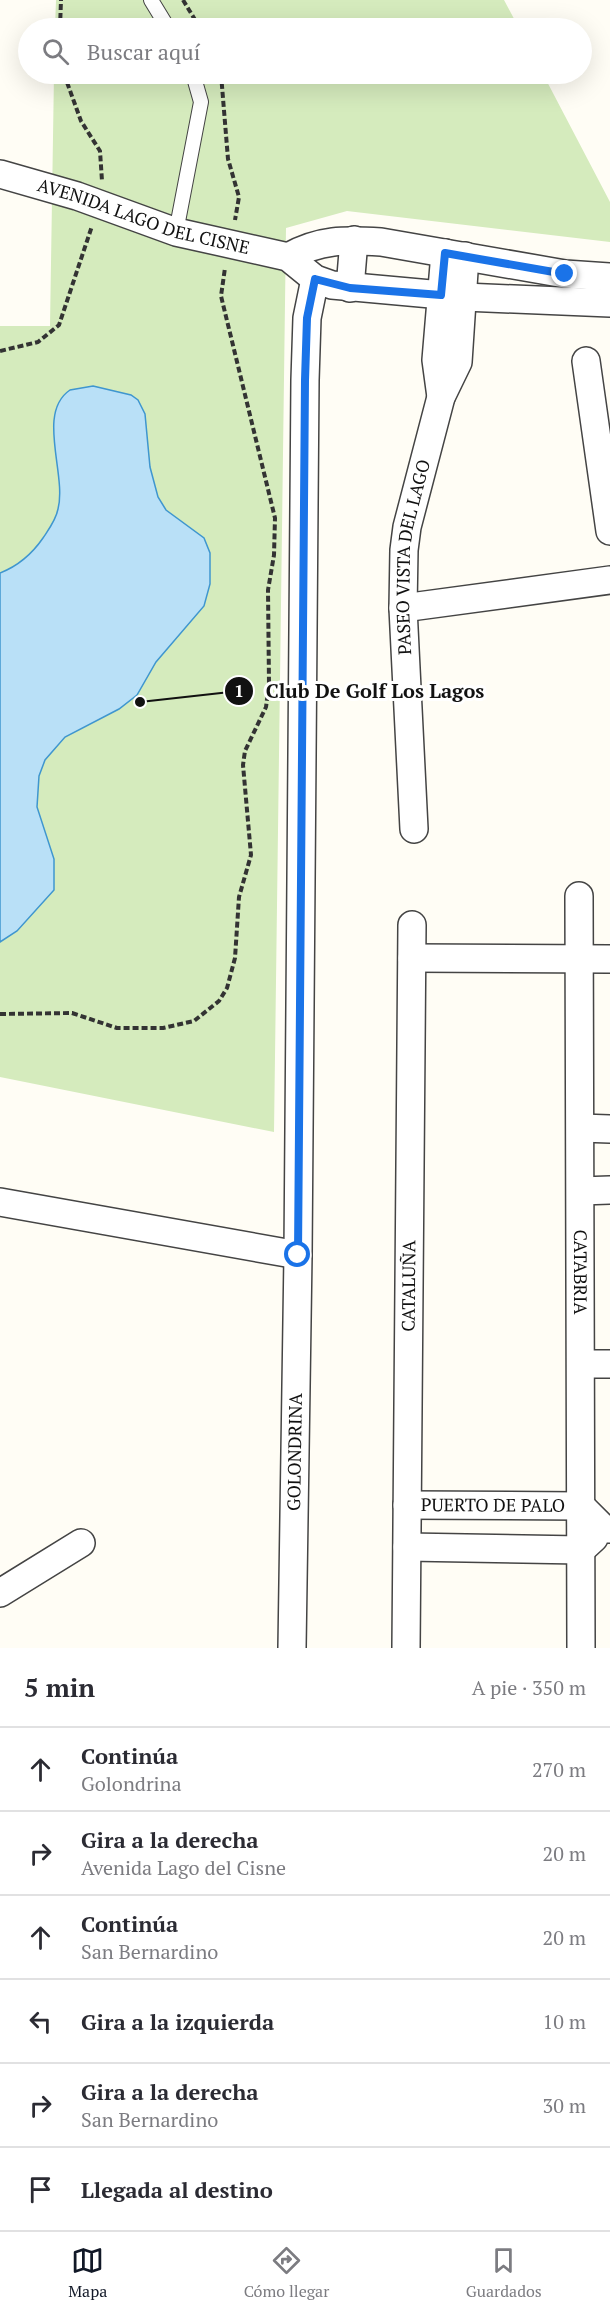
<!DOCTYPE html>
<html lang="es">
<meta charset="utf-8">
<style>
:root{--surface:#fff;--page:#f2f2f3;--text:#2b2b33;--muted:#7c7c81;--line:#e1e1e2;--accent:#111827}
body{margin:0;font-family:"PT Serif",serif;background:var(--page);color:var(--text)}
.stop{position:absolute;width:18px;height:18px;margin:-14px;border:4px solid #1a73e8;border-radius:50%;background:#fff}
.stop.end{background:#1a73e8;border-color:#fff;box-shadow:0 2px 6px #0008}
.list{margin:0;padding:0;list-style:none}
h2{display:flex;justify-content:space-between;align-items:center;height:78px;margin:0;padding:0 24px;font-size:26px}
h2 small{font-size:20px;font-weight:400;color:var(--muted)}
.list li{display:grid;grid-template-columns:39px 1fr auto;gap:18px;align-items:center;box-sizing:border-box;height:84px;padding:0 24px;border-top:2px solid var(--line)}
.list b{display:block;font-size:22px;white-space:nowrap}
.list p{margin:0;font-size:20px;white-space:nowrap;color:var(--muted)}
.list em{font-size:20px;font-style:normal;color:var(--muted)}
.icon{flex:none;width:33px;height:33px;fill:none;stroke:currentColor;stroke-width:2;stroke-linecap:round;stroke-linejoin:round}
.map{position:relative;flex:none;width:610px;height:1648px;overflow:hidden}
.search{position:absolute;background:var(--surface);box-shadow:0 6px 24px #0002;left:18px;right:18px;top:18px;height:66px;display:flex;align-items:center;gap:15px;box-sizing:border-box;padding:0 21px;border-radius:33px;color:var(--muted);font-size:22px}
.sheet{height:582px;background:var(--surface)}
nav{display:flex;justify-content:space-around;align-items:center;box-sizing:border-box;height:84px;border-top:2px solid var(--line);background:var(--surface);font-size:16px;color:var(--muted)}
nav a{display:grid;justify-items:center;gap:3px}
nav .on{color:var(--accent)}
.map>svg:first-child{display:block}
</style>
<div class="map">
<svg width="610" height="1648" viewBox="0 0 610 1648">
<rect width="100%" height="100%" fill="#fffdf5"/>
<path fill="#d5ebbd" d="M 56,0 L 504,0 L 519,28 L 55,28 Z
M 54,74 L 543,74 L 610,202 L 610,242 L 347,211 L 286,228 L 274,1132 L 0,1077 L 0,326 L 50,326 Z"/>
<path fill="#b9e0f7" stroke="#3f96cf" stroke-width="1.5" d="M 93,386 L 131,395 L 138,400 L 145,414 L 150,467 L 158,497 L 166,510 L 204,538 L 210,553 L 210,584 L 204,606 L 156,662 L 137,695 L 119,709 L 65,737 L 45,760 L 39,776 L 37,807 L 54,859 L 54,890 L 17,931 L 0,942 L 0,573 C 18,566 32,554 43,538 C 49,529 56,520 58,509 C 67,474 36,413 70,390 Z"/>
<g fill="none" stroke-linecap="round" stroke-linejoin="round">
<g stroke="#444" stroke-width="16">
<path id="service" d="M 151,0 L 168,28
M 176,232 L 201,102 L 193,74"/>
</g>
<g stroke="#444" stroke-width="30">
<g id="minor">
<path id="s1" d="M 0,174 L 77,196 L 176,232 L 288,257 L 315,279 L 332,285 L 464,297 L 610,303"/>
<path d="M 288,257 C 321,239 344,240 381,242 L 565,274 L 610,277"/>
<path d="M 350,288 L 354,240"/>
<path d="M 586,361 L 610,531"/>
<path d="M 441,397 L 436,360 L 445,253"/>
<path d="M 403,608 L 610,580"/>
<path id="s2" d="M 414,829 L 403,608 L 404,550 L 407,527 L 441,397 L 458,362 L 465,256"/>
<path id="s3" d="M 579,896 L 581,1648"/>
<path d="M 412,958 L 610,959"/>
<path d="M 581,1128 L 610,1129"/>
<path d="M 581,1191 L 610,1190"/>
<path d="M 0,1202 L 298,1255"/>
<path d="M 581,1364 L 610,1364"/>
<path id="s4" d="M 407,1505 L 581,1506 L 604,1529 L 610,1529"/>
<path d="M 407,1547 L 581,1550 L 594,1538"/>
<path d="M 0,1593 L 81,1543"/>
<path id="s5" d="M 292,1648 L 298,1255 L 305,380 L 307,318 L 315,279"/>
<path id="s6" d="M 406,1648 L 412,925"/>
</g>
</g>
<path stroke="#333" stroke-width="4" stroke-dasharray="6 3" stroke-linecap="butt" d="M 183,0 L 200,28
M 60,28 L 61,0
M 64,74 L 81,121 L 100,151 L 102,181
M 221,74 L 228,159 L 239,197 L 235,220
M 0,351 L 38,342 L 59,325 L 92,226
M 0,1014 L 72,1013 L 117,1028 L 163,1028 L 194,1021 L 219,1001 L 227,988 L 235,958 L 239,897 L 251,855 L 243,765 L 245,751 L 266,707 L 269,684 L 268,590 L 274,555 L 275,518 L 221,296 L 225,268"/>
<use href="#service" stroke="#fff" stroke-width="14"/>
<use href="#minor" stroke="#fff" stroke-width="27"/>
</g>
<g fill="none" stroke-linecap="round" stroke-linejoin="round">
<path stroke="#1a73e8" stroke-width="8" d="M 298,1255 L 305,380 L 307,318 L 315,279 L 350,288 L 441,295 L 445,253 L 565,274"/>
</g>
<g text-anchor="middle" stroke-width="6" stroke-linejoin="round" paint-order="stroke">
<g font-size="18" fill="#111" stroke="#fff">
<text dy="6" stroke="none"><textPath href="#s1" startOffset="150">AVENIDA LAGO DEL CISNE</textPath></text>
<text dy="6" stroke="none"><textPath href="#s2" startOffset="273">PASEO VISTA DEL LAGO</textPath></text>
<text dy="6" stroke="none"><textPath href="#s3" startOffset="376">CATABRIA</textPath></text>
<text dy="6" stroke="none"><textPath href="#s6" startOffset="362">CATALUÑA</textPath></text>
<text dy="6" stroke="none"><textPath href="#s5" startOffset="196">GOLONDRINA</textPath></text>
<text dy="6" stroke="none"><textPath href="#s4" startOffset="86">PUERTO DE PALO</textPath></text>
</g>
</g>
<path fill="none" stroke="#111" stroke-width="2" d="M140 702L239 691"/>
<g fill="#111" stroke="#fff" stroke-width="2">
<circle cx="140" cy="702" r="6"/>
<circle cx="239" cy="691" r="15"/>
</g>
<g font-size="18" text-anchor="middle" font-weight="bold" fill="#fff">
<text x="239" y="697">1</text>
</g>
<g font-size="20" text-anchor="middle" font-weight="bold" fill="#111" stroke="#fff" stroke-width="6" stroke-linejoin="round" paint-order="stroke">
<text x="375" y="698">Club De Golf Los Lagos</text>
</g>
</svg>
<div class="stop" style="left:298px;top:1255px"></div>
<div class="stop end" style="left:565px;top:274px"></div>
<div class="search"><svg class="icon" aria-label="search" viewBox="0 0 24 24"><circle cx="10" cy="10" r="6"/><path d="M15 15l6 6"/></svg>Buscar aquí</div>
</div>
<section class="sheet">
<h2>5 min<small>A pie · 350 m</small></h2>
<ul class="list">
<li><svg class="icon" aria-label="ahead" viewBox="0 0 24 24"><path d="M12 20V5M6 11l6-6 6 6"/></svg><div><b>Continúa</b><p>Golondrina</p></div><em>270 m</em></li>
<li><svg class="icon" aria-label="right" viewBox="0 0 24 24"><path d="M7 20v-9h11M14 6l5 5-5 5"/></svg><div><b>Gira a la derecha</b><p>Avenida Lago del Cisne</p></div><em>20 m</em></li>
<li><svg class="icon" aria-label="ahead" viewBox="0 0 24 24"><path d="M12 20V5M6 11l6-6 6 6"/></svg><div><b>Continúa</b><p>San Bernardino</p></div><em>20 m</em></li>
<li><svg class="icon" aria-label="left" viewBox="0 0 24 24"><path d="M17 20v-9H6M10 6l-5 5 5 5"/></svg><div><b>Gira a la izquierda</b></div><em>10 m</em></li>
<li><svg class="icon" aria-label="right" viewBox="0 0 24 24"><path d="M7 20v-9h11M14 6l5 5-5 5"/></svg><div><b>Gira a la derecha</b><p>San Bernardino</p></div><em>30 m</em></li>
<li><svg class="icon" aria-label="arrive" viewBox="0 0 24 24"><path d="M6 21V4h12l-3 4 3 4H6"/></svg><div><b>Llegada al destino</b></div></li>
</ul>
</section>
<nav>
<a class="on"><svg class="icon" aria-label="map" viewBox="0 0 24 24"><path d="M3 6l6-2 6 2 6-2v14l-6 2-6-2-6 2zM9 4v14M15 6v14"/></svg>Mapa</a>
<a><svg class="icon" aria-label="directions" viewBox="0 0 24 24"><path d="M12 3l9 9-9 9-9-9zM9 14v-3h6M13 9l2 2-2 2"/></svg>Cómo llegar</a>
<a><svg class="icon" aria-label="saved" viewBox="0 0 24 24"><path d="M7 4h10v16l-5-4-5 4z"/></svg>Guardados</a>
</nav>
